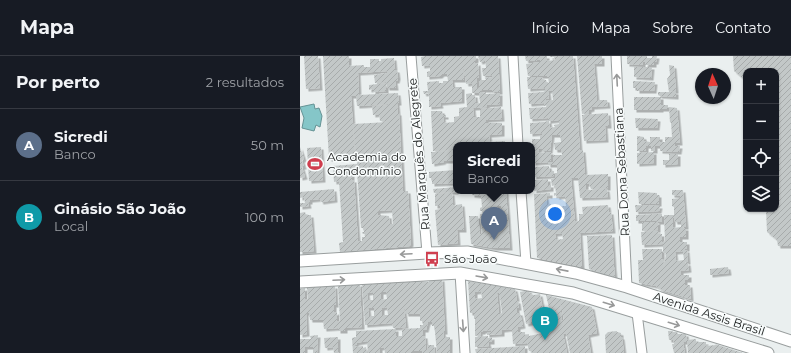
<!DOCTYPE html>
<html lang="pt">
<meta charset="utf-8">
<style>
:root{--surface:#171b24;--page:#242831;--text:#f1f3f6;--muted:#9ea1a6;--line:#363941;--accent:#cf3e4e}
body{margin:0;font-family:Montserrat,sans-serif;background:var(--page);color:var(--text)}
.controls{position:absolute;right:12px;top:12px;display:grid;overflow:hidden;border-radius:8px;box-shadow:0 1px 3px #0004}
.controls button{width:36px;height:36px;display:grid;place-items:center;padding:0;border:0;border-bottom:1px solid var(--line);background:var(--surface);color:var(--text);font:20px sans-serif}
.compass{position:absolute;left:395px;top:12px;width:36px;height:36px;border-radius:50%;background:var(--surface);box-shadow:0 1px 3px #0004;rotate:357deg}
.you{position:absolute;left:255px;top:158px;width:14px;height:14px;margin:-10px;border:3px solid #fff;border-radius:50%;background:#1a73e8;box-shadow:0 0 0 6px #1a73e833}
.badge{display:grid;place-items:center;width:26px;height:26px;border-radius:50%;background:var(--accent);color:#fff;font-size:13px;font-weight:700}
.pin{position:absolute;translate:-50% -33px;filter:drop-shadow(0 1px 2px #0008)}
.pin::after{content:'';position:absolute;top:21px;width:14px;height:12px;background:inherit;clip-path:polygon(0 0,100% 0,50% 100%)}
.popup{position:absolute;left:153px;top:86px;width:82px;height:52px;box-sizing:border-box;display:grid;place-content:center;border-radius:8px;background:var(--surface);filter:drop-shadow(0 1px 3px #0005);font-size:13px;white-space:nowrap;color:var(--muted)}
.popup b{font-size:15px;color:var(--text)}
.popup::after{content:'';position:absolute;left:50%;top:100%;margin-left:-8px;border:8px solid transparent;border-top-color:var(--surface)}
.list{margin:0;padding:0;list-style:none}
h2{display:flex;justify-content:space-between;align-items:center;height:52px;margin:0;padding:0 16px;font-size:17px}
h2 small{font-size:13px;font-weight:400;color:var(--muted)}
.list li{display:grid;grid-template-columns:26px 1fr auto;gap:12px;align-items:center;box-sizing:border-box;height:72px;padding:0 16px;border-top:1px solid var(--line)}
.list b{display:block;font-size:15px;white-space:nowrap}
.list p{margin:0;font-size:13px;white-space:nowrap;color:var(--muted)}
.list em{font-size:13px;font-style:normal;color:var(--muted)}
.icon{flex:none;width:22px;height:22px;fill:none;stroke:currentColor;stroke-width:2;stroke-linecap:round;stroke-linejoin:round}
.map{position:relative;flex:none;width:491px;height:297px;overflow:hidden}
header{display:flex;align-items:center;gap:24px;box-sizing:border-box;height:56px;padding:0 20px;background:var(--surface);border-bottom:1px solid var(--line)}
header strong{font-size:19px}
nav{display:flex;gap:22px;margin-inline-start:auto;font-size:14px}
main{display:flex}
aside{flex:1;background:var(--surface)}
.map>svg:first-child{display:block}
</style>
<header>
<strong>Mapa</strong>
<nav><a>Início</a><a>Mapa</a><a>Sobre</a><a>Contato</a></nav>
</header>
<main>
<aside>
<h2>Por perto<small>2 resultados</small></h2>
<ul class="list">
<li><span class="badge" style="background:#5c6f8a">A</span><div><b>Sicredi</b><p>Banco</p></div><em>50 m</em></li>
<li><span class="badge" style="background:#0f9aa8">B</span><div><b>Ginásio São João</b><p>Local</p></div><em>100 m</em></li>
</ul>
</aside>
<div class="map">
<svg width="491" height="297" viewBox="0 0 491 297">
<defs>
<pattern id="building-hatch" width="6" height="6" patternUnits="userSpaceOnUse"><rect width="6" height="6" fill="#c3c8c8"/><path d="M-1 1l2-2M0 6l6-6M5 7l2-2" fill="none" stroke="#a7abab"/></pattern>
<filter id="shadow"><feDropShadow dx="2.5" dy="2.5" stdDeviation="0" flood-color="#0004"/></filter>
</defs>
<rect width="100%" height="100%" fill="#eaefef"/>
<path fill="#85c6c8" stroke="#659395" d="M 14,48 L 15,53 L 19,52 L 22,60 L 20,71 L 16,69 L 14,75 L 2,72 L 4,62 L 0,51 Z"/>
<path fill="url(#building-hatch)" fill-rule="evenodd" filter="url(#shadow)" d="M 4,0 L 18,0 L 20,32 L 6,33 Z
M 23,0 L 49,0 L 49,10 L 64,9 L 64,11 L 70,11 L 70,3 L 79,3 L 79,5 L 81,5 L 81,3 L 94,2 L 95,14 L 97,14 L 98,21 L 97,25 L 95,25 L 96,32 L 87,32 L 86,26 L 75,27 L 74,19 L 87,17 L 87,15 L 58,17 L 59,39 L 98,37 L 99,47 L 97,47 L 98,57 L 99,57 L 103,135 L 108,135 L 111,187 L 110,190 L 40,196 L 39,187 L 43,186 L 39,125 L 34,126 L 33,110 L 57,108 L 53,68 L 88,66 L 80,65 L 79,58 L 73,59 L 72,50 L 88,49 L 88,48 L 57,50 L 56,40 L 51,40 L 55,101 L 29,103 ZM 57,115 L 61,172 L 64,172 L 64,176 L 62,176 L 63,178 L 65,178 L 65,181 L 62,181 L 62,185 L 58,185 L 54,124 L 52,124 L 52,118 L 39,119 L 39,116 ZM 92,154 L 93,168 L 90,168 L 89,160 L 78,159 L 78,155 Z
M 125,0 L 176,0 L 176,4 L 175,5 L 175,8 L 178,7 L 179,22 L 177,22 L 177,32 L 179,32 L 179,24 L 186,24 L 185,22 L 193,21 L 192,19 L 183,20 L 182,12 L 186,12 L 185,2 L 184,5 L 180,6 L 178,0 L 198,0 L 200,36 L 192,36 L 192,34 L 181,34 L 181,37 L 186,36 L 186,38 L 200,37 L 200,48 L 187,49 L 187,51 L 173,52 L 174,61 L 180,61 L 180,53 L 201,51 L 202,63 L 186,64 L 186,67 L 202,67 L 202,78 L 189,79 L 190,86 L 205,85 L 205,89 L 156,89 L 156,94 L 133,95 L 131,55 L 142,55 L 143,59 L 146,59 L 146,61 L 143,61 L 144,67 L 154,66 L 154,61 L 159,60 L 159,52 L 167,51 L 166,38 L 172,37 L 172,39 L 175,39 L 176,48 L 180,47 L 179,37 L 172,37 L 172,27 L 166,28 L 164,13 L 163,13 L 164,24 L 152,24 L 153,31 L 162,31 L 162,45 L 140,47 L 141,50 L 129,51 L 129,39 L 128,37 L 124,38 L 123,35 L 128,35 L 127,26 L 139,25 L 139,27 L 143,27 L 143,25 L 148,25 L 147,18 L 142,18 L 140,20 L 127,21 L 127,16 L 130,15 L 130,9 L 122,10 L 121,1 Z
M 225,0 L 247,0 L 247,5 L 255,4 L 254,1 L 250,1 L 250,0 L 273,0 L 280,94 L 283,94 L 285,119 L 308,118 L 308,132 L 291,133 L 289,128 L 286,128 L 286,134 L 307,133 L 308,141 L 280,142 L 278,122 L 271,122 L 275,166 L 279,165 L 279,158 L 283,158 L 282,151 L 308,149 L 309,156 L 311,156 L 313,175 L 280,177 L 282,211 L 237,202 L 234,138 L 250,137 L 250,140 L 246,140 L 247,148 L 251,148 L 251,151 L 250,155 L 247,155 L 247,158 L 259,156 L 259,154 L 254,154 L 253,151 L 266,150 L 265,140 L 257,141 L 256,139 L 254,140 L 254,137 L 256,137 L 255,129 L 252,130 L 251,123 L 255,122 L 255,117 L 257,117 L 257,109 L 248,109 L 248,106 L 253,106 L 253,99 L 262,99 L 261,94 L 255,94 L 254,87 L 261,86 L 260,79 L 252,79 L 250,95 L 242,95 L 242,93 L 239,93 L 239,95 L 232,96 L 232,83 L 240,83 L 240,80 L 242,80 L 242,77 L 230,78 L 230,67 L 244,66 L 248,65 L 248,62 L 230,63 L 229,52 L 247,51 L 247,49 L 244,50 L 244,47 L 229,48 L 228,37 L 243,36 L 245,35 L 245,32 L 228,33 L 227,21 L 242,21 L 243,24 L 246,24 L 247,27 L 249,27 L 248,21 L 247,21 L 247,20 L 228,20 L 226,8 L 240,6 L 240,4 L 237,4 L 237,5 L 226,5 ZM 252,34 L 253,44 L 246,45 L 246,43 L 249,43 L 248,35 ZM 259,64 L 259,68 L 254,69 L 255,71 L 250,72 L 249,65 ZM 262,177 L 263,183 L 256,184 L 255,178 Z
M 277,0 L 302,0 L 302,8 L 294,8 L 297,44 L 307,44 L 308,50 L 292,51 L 292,53 L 289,54 L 289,57 L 282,58 Z
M 327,0 L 347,0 L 347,2 L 352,2 L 352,0 L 357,0 L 356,6 L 354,6 L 354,9 L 345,9 L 346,6 L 343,6 L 343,9 L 327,8 Z
M 433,0 L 491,0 L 491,190 L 478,190 L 477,184 L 467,176 L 466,154 L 467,153 L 476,153 L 476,15 L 446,15 L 446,25 L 434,15 Z
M 369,9 L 374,10 L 376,35 L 369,36 L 367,23 L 370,19 Z
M 334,11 L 352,11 L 351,22 L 334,21 Z
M 333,25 L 355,26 L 354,35 L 337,35 L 337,32 L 333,32 Z
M 86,27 L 86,35 L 73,36 L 73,33 L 69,34 L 69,29 Z
M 358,36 L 376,36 L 376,41 L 360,40 L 358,39 Z
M 334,41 L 361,41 L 361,49 L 368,49 L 368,53 L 361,53 L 361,54 L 334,54 Z
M 369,51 L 377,52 L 380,87 L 375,87 L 375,90 L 380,90 L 379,96 L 360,95 L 360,90 L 355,90 L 355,95 L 351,95 L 351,90 L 346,90 L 346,95 L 337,95 L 337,80 L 344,81 L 344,85 L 350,86 L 350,81 L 360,81 L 360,86 L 365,86 L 365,81 L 372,81 L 371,66 L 370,67 Z
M 308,57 L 309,70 L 305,70 L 306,84 L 284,85 L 282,59 Z
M 335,62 L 358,63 L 357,72 L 336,72 Z
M 0,91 L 4,103 L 2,104 L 4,111 L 2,111 L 5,121 L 0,122 Z
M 21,91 L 23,124 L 9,125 L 7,92 Z
M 156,95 L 156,105 L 143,105 L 144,106 L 132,108 L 131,96 Z
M 248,96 L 251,96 L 251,105 L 249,105 L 249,106 L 233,107 L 232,97 Z
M 354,96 L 354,107 L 337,108 L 337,97 Z
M 369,98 L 378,98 L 378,108 L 363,109 L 363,104 L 369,104 Z
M 249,110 L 250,115 L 254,115 L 254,120 L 234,121 L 233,111 Z
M 156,114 L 156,127 L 132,128 L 132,122 L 129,122 L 129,116 Z
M 248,123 L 248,129 L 251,129 L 251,133 L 234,135 L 235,124 Z
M 156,131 L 156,136 L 134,137 L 133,133 Z
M 34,133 L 35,144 L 21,146 L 20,143 L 10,144 L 10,146 L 8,146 L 9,150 L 0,151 L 0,147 L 5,147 L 4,141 L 0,142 L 0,136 Z
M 372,134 L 383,134 L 386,171 L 383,171 L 383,172 L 386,172 L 386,181 L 380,181 L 380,186 L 387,186 L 387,193 L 385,193 L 385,194 L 387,194 L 388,206 L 385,206 L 385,207 L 388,207 L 389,214 L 381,215 L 381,219 L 389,219 L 389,224 L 385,224 L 385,229 L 390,229 L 391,243 L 362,234 L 356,230 L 339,227 L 338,204 L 343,204 L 342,193 L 362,193 L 362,203 L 357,204 L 363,203 L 364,212 L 366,197 L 363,197 L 363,188 L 342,189 L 341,176 L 358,175 L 358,178 L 362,178 L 362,187 L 365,185 L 364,159 L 374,159 L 374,151 L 372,150 L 372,143 L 380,142 L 380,140 L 372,139 ZM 373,162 L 374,162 L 375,166 L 381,166 L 381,171 L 373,172 ZM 383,195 L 384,204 L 376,205 L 375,196 Z
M 172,135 L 192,135 L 192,138 L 200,137 L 200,135 L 206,135 L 210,192 L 194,192 L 171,188 L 169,160 L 178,160 L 180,178 L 182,178 L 180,158 L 183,158 L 182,155 L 180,155 L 180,152 L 182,151 L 181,140 L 172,139 ZM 198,150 L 201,150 L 201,153 L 198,154 L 199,158 L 186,160 L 186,154 L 198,152 Z
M 338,136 L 357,137 L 357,139 L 359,139 L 359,148 L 339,148 Z
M 152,137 L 153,149 L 156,150 L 156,149 L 162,148 L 164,174 L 157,174 L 158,187 L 138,189 L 135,154 L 140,153 L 140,150 L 135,150 L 135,138 Z
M 335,149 L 360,150 L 359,155 L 336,156 Z
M 5,156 L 6,159 L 11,159 L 14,195 L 0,196 L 0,157 Z
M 355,158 L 362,158 L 362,166 L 357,166 L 357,165 L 336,165 L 336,159 Z
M 342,166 L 351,166 L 351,168 L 352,166 L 358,166 L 358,174 L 342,175 Z
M 312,179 L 314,211 L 315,221 L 289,213 L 287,180 Z
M 428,211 L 429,217 L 410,219 L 410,213 Z
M 142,223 L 145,276 L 143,276 L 144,281 L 150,281 L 150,297 L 137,297 L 135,276 L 134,270 L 132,270 L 132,266 L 128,266 L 126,274 L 123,274 L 123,280 L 125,280 L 126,293 L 128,293 L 127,289 L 134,289 L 135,297 L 122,297 L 122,295 L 112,295 L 112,297 L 85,297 L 84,291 L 80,292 L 80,284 L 80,297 L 68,297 L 67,285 L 56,287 L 57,289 L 55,289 L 55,291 L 63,290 L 63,292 L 66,291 L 67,297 L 53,297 L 52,282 L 56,281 L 56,275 L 96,273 L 96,280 L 102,280 L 102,273 L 120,272 L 120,269 L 123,269 L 123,265 L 120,265 L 120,258 L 106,258 L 105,253 L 104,253 L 106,271 L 93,272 L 92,267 L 65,269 L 62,228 L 117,225 L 129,226 L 129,224 ZM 73,236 L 73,244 L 68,244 L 67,237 ZM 81,236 L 86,236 L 87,243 L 81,244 ZM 87,251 L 88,259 L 82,259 L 82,252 ZM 68,252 L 74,252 L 74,260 L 69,260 Z
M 168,225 L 215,233 L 217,242 L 216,245 L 218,245 L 219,252 L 217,252 L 217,257 L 220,257 L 223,270 L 218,271 L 218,276 L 225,276 L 225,279 L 229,278 L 229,280 L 252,275 L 251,266 L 264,264 L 261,249 L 260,249 L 262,263 L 252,265 L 246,239 L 292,251 L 297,277 L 288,279 L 291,297 L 270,297 L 266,277 L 263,278 L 267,297 L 232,297 L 231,295 L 229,295 L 227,287 L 213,288 L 212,274 L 209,273 L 202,274 L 202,278 L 187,279 L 187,276 L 191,276 L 191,274 L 183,275 L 183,276 L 180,276 L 181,279 L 175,280 L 175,263 L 174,263 L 174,257 L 170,257 ZM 181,235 L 182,242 L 175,243 L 175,236 ZM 197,237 L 199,237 L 199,241 L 200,241 L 202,257 L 200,258 L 199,258 Z
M 60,228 L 62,271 L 45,272 L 45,275 L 38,275 L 38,272 L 24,273 L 23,264 L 10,264 L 9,257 L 6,257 L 7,278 L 0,279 L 0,233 L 5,232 L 5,244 L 8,243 L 7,231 L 35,230 L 36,249 L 34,249 L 34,257 L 37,256 L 37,266 L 40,265 L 38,230 Z
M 229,234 L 230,238 L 234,239 L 240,238 L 245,264 L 226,268 L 220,236 Z
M 317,275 L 317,276 L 321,277 L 321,281 L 322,281 L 324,297 L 306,297 L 305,279 L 308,276 Z
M 368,275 L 372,275 L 373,276 L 377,276 L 378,278 L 386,278 L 387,284 L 396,283 L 396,286 L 406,286 L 406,290 L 416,289 L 415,288 L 443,297 L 388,297 L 387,286 L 383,286 L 385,297 L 374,297 L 372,288 L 374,288 L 373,284 L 369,284 Z
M 18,279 L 17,297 L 13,297 L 13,291 L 5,291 L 5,297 L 0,297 L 0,283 L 11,283 L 10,280 Z
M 188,280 L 188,282 L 192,281 L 192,286 L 188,286 L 189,290 L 175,291 L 175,281 Z
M 38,281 L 38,296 L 39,297 L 34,297 L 33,291 L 25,292 L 24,282 Z
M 225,290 L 225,297 L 176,297 L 175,293 Z"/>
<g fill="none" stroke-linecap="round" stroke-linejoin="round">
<g stroke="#999e9e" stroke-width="11">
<path id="minor" d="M 111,0 L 127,197
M 213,0 L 218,89
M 316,0 L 327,231
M 221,135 L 226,207
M 160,217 L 165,297
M 337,257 L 342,297"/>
</g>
<g stroke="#999e9e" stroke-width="13">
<path id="major" d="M 0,205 L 127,197 L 167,196 L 276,217 L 327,231 L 491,285
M 0,226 L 160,217 L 273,237 L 468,297"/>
</g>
<use href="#minor" stroke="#fff" stroke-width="9"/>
<use href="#major" stroke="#fff" stroke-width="11"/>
</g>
<defs><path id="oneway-shaft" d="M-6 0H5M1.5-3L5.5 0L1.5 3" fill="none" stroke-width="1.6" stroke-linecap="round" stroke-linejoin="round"/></defs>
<g stroke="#989999">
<use href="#oneway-shaft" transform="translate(317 24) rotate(-93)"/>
<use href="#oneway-shaft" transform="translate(106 198) rotate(177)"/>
<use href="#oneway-shaft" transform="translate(262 214) rotate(-169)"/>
<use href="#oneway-shaft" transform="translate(182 221) rotate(10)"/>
<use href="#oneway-shaft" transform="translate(39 224) rotate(-3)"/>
<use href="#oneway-shaft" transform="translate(309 248) rotate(17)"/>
<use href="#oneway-shaft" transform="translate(374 268) rotate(17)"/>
<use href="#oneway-shaft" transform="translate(163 270) rotate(86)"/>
</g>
<defs>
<g id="stadium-bare" transform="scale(1.2)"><path d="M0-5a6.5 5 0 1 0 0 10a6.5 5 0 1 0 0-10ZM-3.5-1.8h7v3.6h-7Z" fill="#cf3e4e" stroke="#f8fcfc" stroke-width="2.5" paint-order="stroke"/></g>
<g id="bus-bare" transform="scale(1.2)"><path d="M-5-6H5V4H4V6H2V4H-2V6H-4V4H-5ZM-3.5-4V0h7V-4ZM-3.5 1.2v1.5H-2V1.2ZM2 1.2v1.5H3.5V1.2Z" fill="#cf3e4e" stroke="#f8fcfc" stroke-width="2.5" paint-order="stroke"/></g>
</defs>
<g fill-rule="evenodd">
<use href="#stadium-bare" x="15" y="108"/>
<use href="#bus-bare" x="132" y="203"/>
</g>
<g text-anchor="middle" stroke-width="3" stroke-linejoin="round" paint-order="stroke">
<g font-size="12" fill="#1b1d1d" stroke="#f8fcfc">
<text transform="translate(119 98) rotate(-95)" y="4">Rua Marquês do Alegrete</text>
<text transform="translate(322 116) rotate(-93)" y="4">Rua Dona Sebastiana</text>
<text transform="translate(409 258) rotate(18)" y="4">Avenida Assis Brasil</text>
</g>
<g font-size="12" fill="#1b1d1d" stroke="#f8fcfc" text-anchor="start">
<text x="27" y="105">Academia do<tspan x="27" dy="14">Condomínio</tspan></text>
<text x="144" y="207">São João</text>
</g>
</g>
</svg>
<div class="controls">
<button>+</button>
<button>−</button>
<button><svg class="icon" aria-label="locate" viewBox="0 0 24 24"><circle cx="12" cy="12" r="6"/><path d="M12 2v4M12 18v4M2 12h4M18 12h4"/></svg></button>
<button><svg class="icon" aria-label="layers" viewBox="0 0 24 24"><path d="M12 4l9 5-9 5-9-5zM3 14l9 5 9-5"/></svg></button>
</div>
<svg class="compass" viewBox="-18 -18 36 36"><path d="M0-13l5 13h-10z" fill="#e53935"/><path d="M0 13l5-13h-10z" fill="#9ea1a6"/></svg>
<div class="you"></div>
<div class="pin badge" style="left:194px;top:184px;background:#5c6f8a">A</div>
<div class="popup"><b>Sicredi</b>Banco</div>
<div class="pin badge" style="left:245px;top:284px;background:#0f9aa8">B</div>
</div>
</main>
